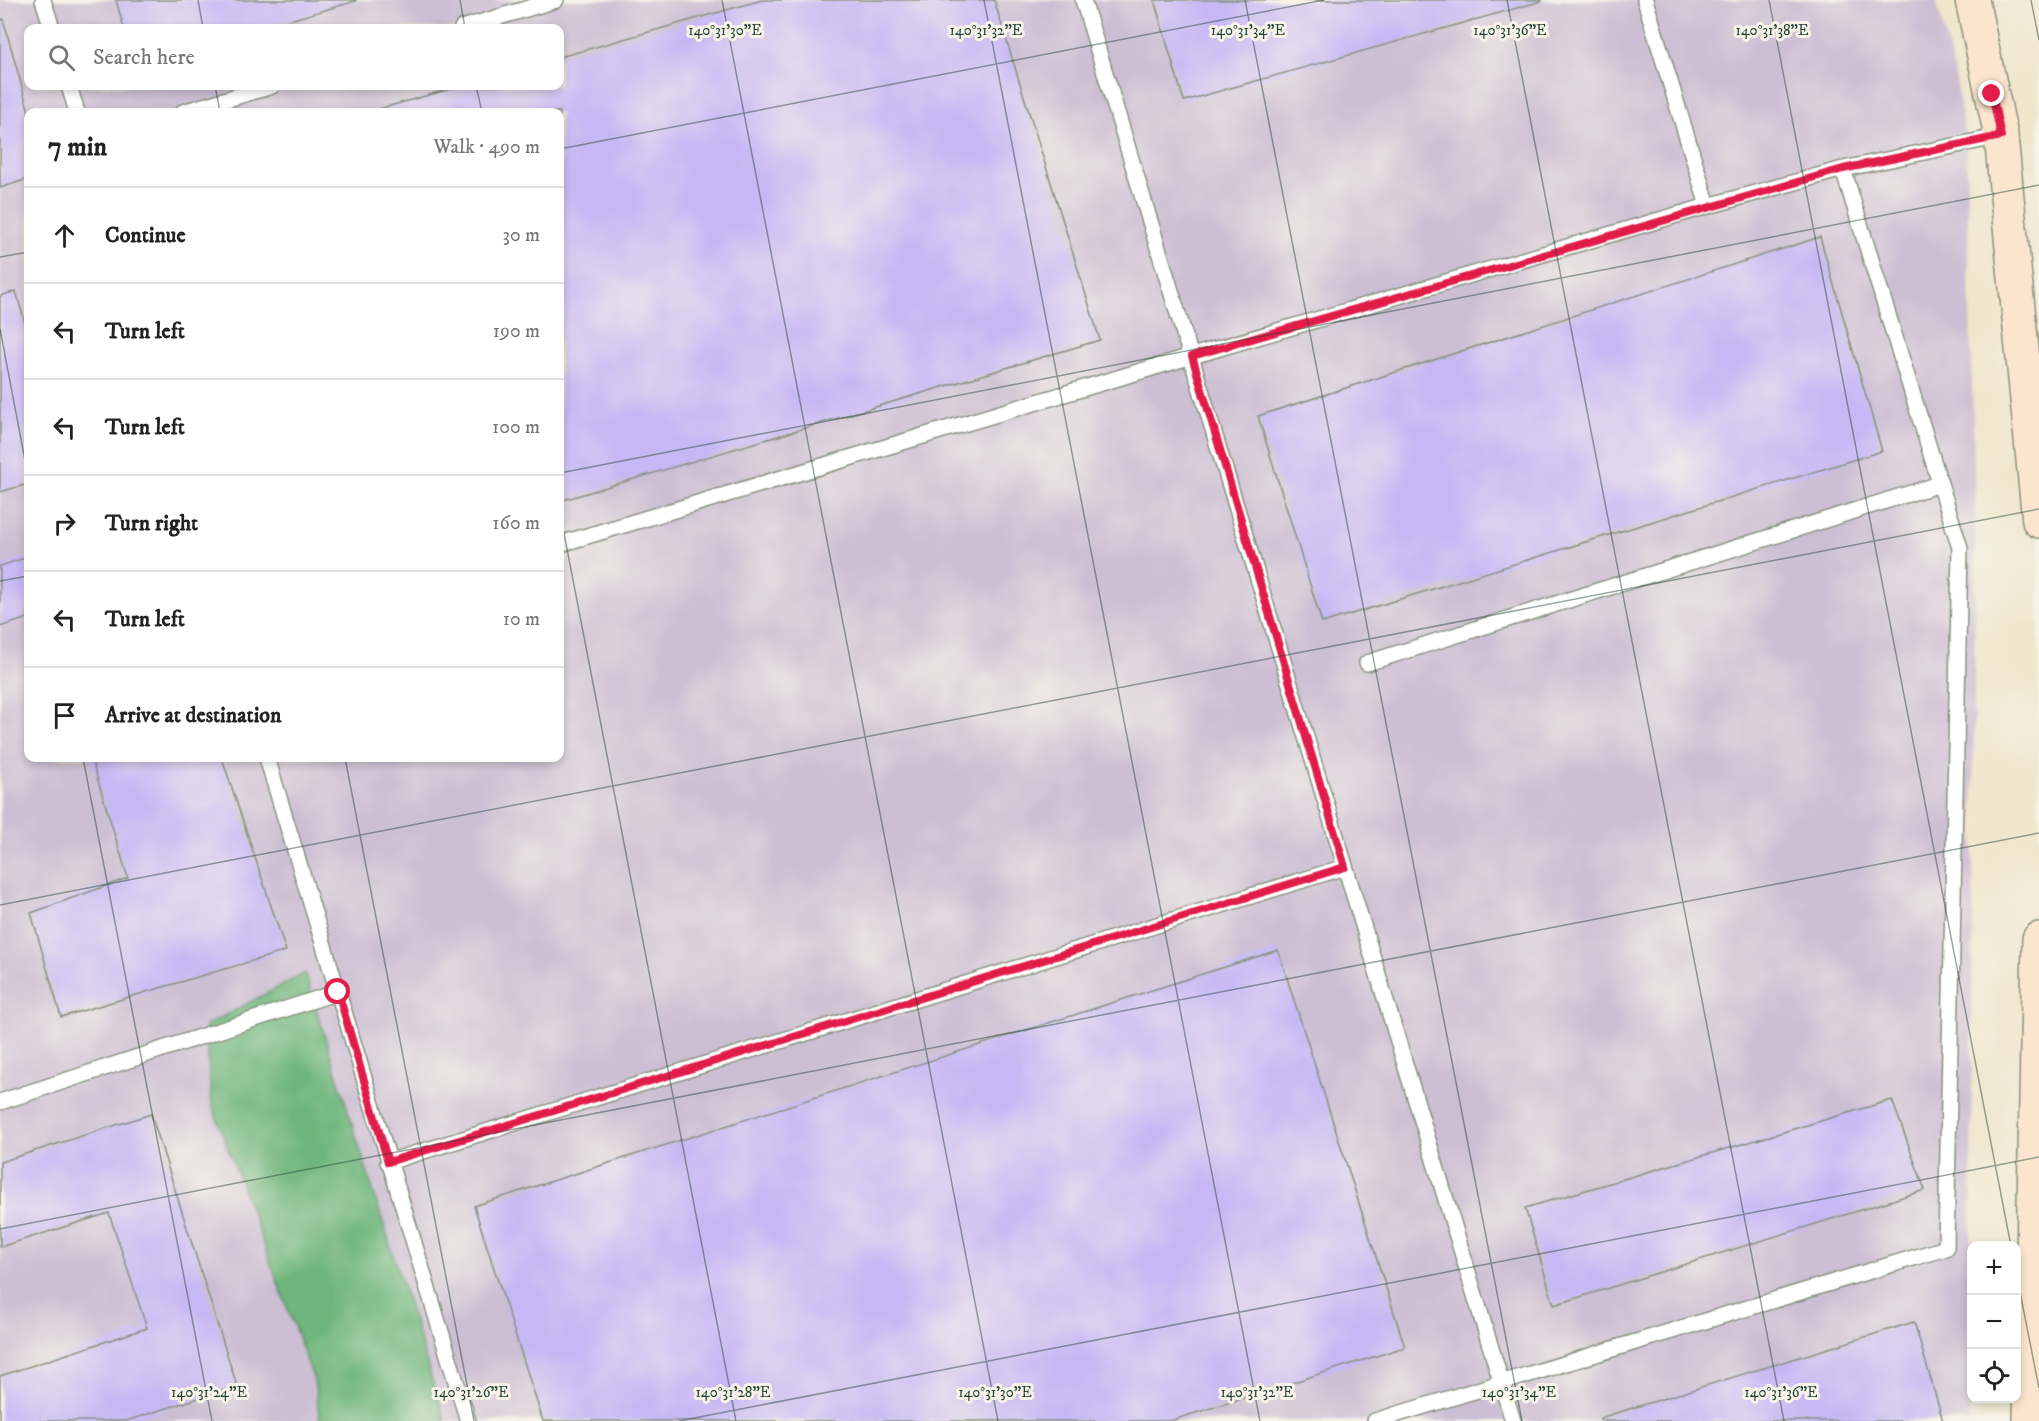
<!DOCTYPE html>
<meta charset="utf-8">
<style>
:root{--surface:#fff;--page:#f6f6f6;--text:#222;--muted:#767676;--line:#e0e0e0}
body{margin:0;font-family:"IM FELL DW Pica",serif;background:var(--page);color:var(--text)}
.controls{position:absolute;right:18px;bottom:18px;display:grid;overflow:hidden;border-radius:12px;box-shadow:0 3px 9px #0003}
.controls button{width:54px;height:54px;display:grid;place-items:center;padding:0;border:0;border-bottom:2px solid var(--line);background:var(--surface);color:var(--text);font:30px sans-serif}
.stop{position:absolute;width:18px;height:18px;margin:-14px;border:4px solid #e11d48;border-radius:50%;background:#fff}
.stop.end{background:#e11d48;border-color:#fff;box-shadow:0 2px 6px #0008}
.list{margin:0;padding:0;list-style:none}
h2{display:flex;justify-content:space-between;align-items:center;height:78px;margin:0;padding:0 24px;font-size:26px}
h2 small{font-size:20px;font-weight:400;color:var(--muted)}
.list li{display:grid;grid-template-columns:39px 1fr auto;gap:18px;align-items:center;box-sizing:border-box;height:96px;padding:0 24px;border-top:2px solid var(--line)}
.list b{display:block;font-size:22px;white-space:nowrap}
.list em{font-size:20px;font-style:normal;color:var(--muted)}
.icon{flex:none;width:33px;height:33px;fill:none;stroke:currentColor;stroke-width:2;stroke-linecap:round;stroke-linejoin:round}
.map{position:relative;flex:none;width:2039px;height:1421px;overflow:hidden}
.search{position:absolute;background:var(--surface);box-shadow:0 3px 9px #0003;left:24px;top:24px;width:540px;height:66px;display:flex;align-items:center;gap:15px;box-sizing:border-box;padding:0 21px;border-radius:12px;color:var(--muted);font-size:22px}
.panel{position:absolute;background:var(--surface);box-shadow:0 3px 9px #0003;left:24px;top:108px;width:540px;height:654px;border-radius:12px}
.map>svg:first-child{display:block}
</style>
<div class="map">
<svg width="2039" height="1421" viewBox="0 0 2039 1421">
<rect width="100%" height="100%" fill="#f7f3e8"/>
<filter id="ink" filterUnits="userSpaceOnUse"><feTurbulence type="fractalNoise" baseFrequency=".0167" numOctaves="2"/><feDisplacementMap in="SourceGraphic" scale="12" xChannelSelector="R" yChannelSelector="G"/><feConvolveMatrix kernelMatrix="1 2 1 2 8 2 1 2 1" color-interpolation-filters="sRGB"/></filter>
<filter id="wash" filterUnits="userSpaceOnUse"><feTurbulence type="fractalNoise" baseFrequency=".008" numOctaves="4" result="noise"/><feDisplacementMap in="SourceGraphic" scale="24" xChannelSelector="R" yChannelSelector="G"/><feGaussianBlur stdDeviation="1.35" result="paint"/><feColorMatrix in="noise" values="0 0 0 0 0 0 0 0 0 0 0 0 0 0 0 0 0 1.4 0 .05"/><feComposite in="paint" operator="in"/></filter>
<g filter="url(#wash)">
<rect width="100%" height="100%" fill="#efe6cb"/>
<path fill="#ccbed3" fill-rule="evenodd" d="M 0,0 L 1936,0 L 1956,79 L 1966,145 L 1975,505 L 1970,1421 L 0,1421 ZM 28,28 L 560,28 L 560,86 L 28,86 ZM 28,112 L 560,112 L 560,758 L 28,758 Z"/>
<path fill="#6eb67c" stroke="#467a58" stroke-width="1.5" d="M 305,973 L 445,1421 L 320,1421 L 314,1380 L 212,1105 L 205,1026 Z"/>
<g id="blocks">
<path fill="#c6b8f4" d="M 116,0 L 356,0 L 356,1 L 262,28 L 124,28 Z
M 762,0 L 994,0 L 1100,340 L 560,501 L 560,112 L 368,112 L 461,86 L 560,86 L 560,57 Z
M 1154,0 L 1542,0 L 1542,1 L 1184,101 Z
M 3,19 L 29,112 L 28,179 L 0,188 L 0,21 Z
M 1820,237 L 1882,451 L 1322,623 L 1258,416 Z
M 16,291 L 28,334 L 28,484 L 0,492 L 0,296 Z
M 28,557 L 28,618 L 0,627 L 0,566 Z
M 91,758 L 222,758 L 286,951 L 61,1017 L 31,913 L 128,878 Z
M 1278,950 L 1405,1347 L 1170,1421 L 543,1421 L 474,1206 Z
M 1892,1100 L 1925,1190 L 1554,1305 L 1525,1208 Z
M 151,1114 L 237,1386 L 126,1421 L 0,1421 L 0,1376 L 147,1328 L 109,1213 L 0,1247 L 0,1162 Z
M 1914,1322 L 1943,1421 L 1601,1421 L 1600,1418 Z"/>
</g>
</g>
<g filter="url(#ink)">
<use href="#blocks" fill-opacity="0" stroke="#879280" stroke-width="1.5"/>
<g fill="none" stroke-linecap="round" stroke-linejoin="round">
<g stroke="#879280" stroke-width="18">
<path id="lane" d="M 43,0 L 52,28
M 1083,0 L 1513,1421
M 1645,0 L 1708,206
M 462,28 L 556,0
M 69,86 L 77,112
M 183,112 L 272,86
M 560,544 L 1192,356 L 1708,206 L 1843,169 L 2001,136
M 1367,663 L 1940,484
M 267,758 L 468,1421
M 0,1102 L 338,992
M 388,1162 L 1345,867
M 1375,1421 L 1946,1248 L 1960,548 L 1843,169"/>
</g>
<g stroke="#879280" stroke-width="36">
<path id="secondary" d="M 1972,0 L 2001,136 L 2039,521
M 2030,1421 L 2039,939"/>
</g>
<use href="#lane" stroke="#fff" stroke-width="15"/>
<use href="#secondary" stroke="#fce5cf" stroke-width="33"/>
</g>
</g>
<g fill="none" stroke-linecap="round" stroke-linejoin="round" filter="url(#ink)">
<path stroke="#e11d48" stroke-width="8" d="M 338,992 L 388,1162 L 1345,867 L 1192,356 L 1843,169 L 2001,136 L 1992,94"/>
</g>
<path fill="none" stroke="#1f3d34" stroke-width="1.5" stroke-opacity="0.45" d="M 198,0 L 203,28M 460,0 L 465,28M 722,0 L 998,1421M 984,0 L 1260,1421M 1245,0 L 1522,1421M 1507,0 L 1784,1421M 1769,0 L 2011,1246M 2031,0 L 2039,40M 215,86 L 220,112M 476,86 L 482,112M 560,149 L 1324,0M 0,257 L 28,252M 0,329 L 28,476M 560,473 L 2039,185M 560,513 L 736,1421M 0,581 L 28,576M 83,758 L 212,1421M 345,758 L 474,1421M 0,905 L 2039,509M 0,1229 L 2039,833M 2016,1272 L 2039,1388M 679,1421 L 2039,1157"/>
<g font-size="15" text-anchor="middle" fill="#1f3d34" stroke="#f7f3e8" stroke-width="6" stroke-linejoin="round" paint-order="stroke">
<text x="725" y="35">140°31'30"E</text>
<text x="986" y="35">140°31'32"E</text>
<text x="1248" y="35">140°31'34"E</text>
<text x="1510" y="35">140°31'36"E</text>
<text x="1772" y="35">140°31'38"E</text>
<text x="209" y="1397">140°31'24"E</text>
<text x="471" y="1397">140°31'26"E</text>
<text x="733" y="1397">140°31'28"E</text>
<text x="995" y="1397">140°31'30"E</text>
<text x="1257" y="1397">140°31'32"E</text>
<text x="1519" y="1397">140°31'34"E</text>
<text x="1781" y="1397">140°31'36"E</text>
</g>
</svg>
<div class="controls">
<button>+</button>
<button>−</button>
<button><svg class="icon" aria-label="locate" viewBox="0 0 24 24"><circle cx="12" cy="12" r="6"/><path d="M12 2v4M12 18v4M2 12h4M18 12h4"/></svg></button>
</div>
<div class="stop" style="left:338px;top:992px"></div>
<div class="stop end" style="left:1992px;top:94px"></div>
<div class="search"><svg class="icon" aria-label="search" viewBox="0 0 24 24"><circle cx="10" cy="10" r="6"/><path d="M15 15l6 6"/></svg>Search here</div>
<section class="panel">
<h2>7 min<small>Walk · 490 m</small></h2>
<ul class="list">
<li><svg class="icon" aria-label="ahead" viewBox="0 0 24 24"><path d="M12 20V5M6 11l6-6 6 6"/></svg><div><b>Continue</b></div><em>30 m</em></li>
<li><svg class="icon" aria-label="left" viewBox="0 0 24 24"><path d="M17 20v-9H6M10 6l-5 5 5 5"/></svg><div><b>Turn left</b></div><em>190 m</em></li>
<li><svg class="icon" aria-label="left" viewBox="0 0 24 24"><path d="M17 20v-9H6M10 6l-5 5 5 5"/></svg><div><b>Turn left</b></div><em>100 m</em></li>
<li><svg class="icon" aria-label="right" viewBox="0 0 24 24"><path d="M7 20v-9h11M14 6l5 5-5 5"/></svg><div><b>Turn right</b></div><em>160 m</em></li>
<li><svg class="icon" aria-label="left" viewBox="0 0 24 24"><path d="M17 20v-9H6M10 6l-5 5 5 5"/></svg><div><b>Turn left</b></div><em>10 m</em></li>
<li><svg class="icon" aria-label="arrive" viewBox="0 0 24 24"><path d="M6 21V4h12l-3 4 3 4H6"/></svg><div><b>Arrive at destination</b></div></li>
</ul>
</section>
</div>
